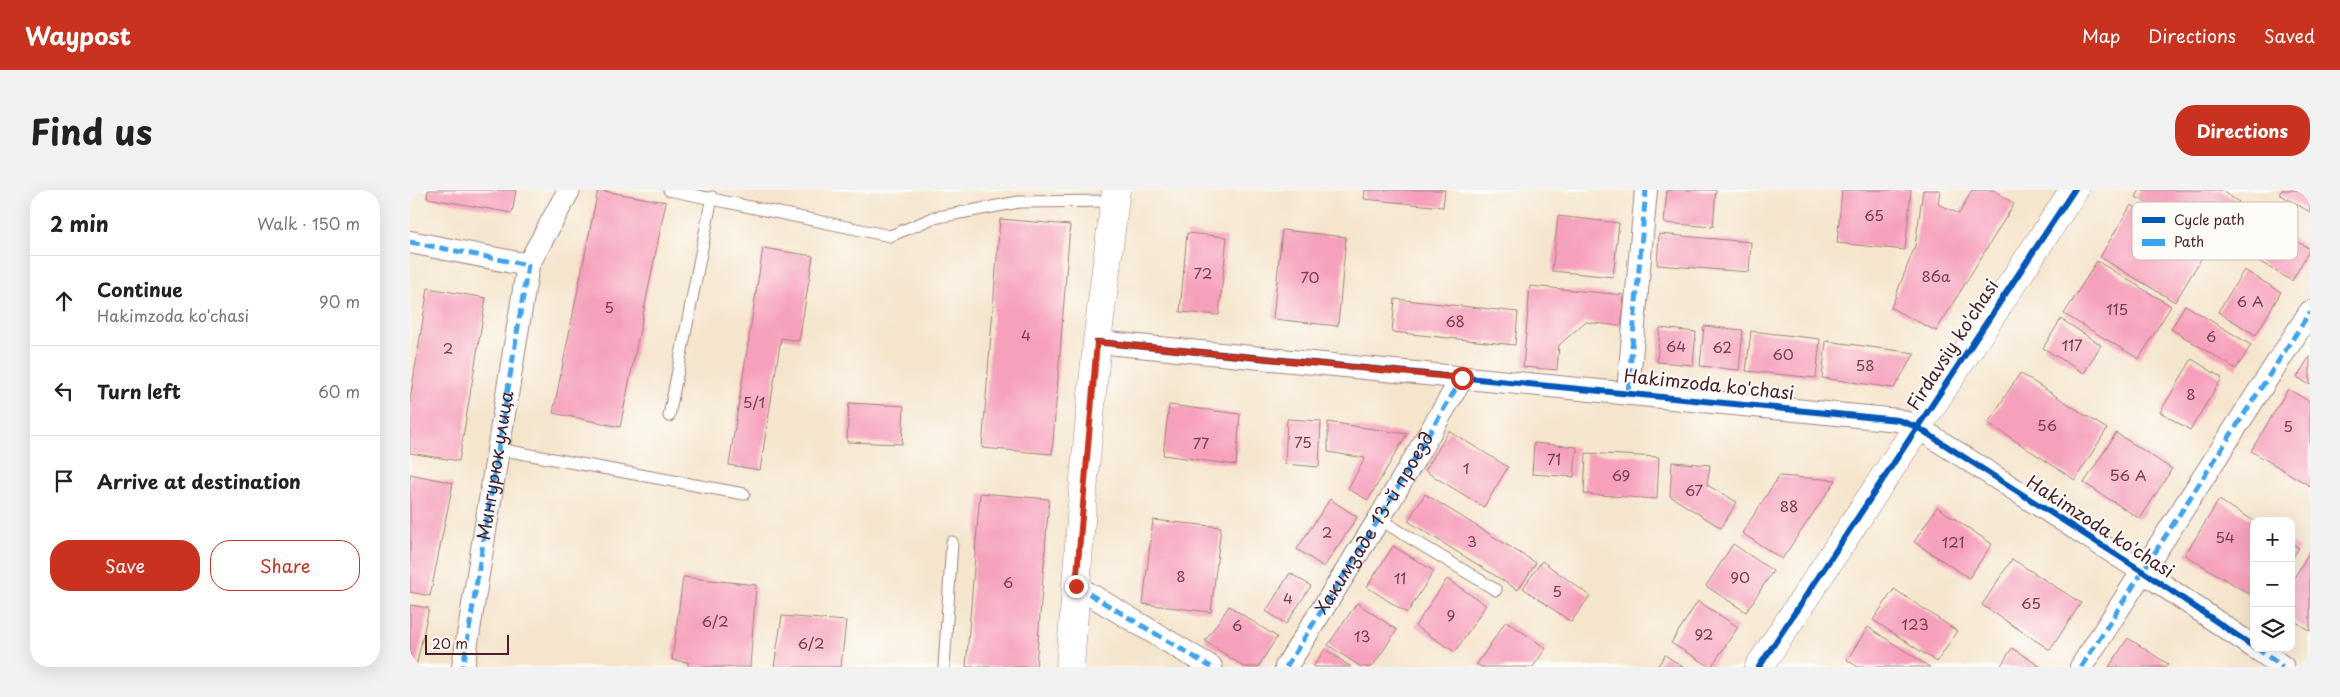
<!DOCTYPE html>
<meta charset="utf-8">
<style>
:root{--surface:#fff;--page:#f2f2f2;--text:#222;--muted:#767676;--line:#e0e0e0;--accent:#c8321e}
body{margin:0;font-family:"Playpen Sans",sans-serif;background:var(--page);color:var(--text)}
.controls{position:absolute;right:15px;bottom:15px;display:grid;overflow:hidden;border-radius:10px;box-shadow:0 5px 20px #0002}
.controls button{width:45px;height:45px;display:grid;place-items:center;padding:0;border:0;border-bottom:1px solid var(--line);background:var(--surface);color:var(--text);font:25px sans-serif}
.scale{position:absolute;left:15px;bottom:12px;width:84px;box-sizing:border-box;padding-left:5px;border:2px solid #4a1f2b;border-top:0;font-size:14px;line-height:18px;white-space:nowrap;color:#4a1f2b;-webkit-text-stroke:4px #fdfcf7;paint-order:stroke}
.stop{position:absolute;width:15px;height:15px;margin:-11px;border:4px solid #c8321e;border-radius:50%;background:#fff}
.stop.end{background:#c8321e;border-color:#fff;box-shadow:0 1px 5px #0008}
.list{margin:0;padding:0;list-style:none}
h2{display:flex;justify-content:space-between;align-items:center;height:65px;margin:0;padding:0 20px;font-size:21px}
h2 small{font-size:16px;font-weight:400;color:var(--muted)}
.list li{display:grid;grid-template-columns:32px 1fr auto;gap:15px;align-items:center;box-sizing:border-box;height:90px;padding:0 20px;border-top:1px solid var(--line)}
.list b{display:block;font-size:19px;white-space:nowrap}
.list p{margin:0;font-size:16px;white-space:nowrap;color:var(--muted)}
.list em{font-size:16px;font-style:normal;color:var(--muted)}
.actions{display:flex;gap:10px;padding:15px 20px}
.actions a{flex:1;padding:11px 0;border:1px solid var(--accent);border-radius:20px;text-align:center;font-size:18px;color:var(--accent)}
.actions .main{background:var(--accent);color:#fff}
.icon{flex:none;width:28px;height:28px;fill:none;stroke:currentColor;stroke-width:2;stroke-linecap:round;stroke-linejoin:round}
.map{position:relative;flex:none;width:1900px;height:477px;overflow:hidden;border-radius:20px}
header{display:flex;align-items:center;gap:30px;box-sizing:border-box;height:70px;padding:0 25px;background:var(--accent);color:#fff}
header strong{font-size:24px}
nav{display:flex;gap:28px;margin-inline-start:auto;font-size:18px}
.intro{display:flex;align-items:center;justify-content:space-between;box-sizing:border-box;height:120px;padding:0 30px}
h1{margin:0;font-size:35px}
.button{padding:12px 22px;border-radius:20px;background:var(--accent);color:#fff;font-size:18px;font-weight:700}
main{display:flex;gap:30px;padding:0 30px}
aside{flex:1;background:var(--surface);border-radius:20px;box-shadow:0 5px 20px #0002}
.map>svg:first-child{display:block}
</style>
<header>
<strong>Waypost</strong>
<nav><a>Map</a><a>Directions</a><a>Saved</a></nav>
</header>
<div class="intro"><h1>Find us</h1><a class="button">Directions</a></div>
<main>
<aside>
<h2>2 min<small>Walk · 150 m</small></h2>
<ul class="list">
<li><svg class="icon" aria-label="ahead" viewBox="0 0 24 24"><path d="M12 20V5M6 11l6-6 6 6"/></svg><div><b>Continue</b><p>Hakimzoda ko'chasi</p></div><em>90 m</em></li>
<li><svg class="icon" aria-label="left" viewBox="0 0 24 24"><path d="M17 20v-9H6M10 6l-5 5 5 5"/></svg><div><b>Turn left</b></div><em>60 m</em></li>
<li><svg class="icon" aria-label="arrive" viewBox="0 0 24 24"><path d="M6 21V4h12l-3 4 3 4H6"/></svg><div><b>Arrive at destination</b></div></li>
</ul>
<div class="actions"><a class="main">Save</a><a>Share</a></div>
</aside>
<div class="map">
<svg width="1900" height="477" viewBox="0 0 1900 477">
<rect width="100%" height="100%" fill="#fdfcf7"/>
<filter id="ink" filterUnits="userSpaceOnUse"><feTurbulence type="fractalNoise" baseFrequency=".02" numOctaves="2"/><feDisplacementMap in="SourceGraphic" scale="10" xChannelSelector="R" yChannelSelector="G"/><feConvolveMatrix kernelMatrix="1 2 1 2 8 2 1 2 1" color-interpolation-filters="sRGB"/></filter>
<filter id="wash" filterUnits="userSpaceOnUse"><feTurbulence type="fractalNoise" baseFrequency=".0096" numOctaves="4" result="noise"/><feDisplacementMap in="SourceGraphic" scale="20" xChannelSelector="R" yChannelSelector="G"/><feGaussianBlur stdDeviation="1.12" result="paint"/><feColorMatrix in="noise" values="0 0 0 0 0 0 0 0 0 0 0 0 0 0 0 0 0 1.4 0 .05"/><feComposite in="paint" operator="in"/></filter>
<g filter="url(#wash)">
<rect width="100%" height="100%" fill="#f5e5cd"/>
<g id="blocks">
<path fill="#f6a1bc" d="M 18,0 L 106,0 L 102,23 L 17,8 Z
M 188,0 L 256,12 L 210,237 L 143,223 Z
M 955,0 L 1035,0 L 1033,17 L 954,9 Z
M 1257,0 L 1306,0 L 1303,37 L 1254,33 Z
M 1432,0 L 1501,0 L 1495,60 L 1427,53 Z
M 1513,0 L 1530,0 L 1528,14 L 1549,24 L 1562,0 L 1584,0 L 1604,14 L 1526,141 L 1481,118 L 1505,56 Z
M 1730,0 L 1810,0 L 1829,12 L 1804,53 L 1726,7 Z
M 1872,0 L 1900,0 L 1900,22 L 1869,4 Z
M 1721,15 L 1796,61 L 1765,112 L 1690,67 Z
M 1148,26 L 1209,33 L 1203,87 L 1142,81 Z
M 590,29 L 660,35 L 642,264 L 572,258 Z
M 1857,33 L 1900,59 L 1882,91 L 1837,64 Z
M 872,40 L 936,47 L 928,136 L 863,129 Z
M 777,43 L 817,47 L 809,125 L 770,122 Z
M 1249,44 L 1341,52 L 1339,82 L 1247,75 Z
M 353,58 L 403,66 L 389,151 L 371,148 L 350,280 L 319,275 Z
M 1687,71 L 1761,116 L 1729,169 L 1654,124 Z
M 1834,80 L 1871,102 L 1846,145 L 1808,122 Z
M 1120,96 L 1214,105 L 1211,136 L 1175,132 L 1149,155 L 1147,180 L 1113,177 Z
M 18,98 L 76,108 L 49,271 L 0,263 L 0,210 Z
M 985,109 L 1108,122 L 1105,155 L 982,142 Z
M 1775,115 L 1841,155 L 1826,179 L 1761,139 Z
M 1651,129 L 1691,155 L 1674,183 L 1633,158 Z
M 1294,136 L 1333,140 L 1329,180 L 1290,176 Z
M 1250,138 L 1286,142 L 1283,175 L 1247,172 Z
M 1341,141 L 1410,149 L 1406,188 L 1336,181 Z
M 1416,151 L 1505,163 L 1484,198 L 1412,188 Z
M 1900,166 L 1900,195 L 1887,187 Z
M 1782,169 L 1812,188 L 1780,240 L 1750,222 Z
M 1610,183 L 1697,239 L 1665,290 L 1578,233 Z
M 1878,199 L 1900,212 L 1900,296 L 1841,261 Z
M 439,213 L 494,216 L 492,254 L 437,252 Z
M 759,215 L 830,224 L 826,275 L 753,265 Z
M 877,229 L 911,231 L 909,277 L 875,274 Z
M 918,232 L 997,244 L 958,310 L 938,299 L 955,268 L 918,262 Z
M 1039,241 L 1098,277 L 1074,317 L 1015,281 Z
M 1706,243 L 1762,279 L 1730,329 L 1674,293 Z
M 1124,253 L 1167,257 L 1164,287 L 1122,284 Z
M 1176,263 L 1249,267 L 1247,309 L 1174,304 Z
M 1262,272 L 1300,275 L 1297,295 L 1327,312 L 1311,338 L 1260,306 Z
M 0,284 L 43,293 L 20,406 L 0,402 Z
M 1369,286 L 1426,290 L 1372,369 L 1332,343 Z
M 570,303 L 639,309 L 626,477 L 556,477 Z
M 1015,304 L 1126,373 L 1108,400 L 998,331 Z
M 920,309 L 947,327 L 914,377 L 887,359 Z
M 1809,310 L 1844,331 L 1844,407 L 1775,365 Z
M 1527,317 L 1582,354 L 1559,388 L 1504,352 Z
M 743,330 L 811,337 L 801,422 L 733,414 Z
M 1881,353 L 1889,358 L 1881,370 Z
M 1323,354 L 1363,381 L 1336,422 L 1296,396 Z
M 983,356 L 1024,381 L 997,423 L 957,397 Z
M 1900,361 L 1900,441 L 1881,429 L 1881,393 Z
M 1602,369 L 1671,413 L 1640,460 L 1572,415 Z
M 1132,371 L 1180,406 L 1161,432 L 1113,398 Z
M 880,383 L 901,396 L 876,434 L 856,421 Z
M 273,387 L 346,395 L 340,477 L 278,477 L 278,472 L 262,470 Z
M 1037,389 L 1076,415 L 1045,462 L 1005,436 Z
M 1484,399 L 1547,441 L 1527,472 L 1463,430 Z
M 1288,411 L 1328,437 L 1301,477 L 1261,453 Z
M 947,413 L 987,440 L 962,477 L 951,477 L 918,455 Z
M 0,415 L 19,418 L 6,477 L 0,477 Z
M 819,416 L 867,447 L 848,477 L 834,477 L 795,451 Z
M 372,426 L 436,431 L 431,477 L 364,477 Z
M 1096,431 L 1136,458 L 1123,477 L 1071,477 L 1067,474 Z
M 1458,437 L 1520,477 L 1448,477 L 1437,470 Z
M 1718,448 L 1758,474 L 1756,477 L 1699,477 Z
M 1602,458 L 1631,477 L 1590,477 Z
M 915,459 L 941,477 L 903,477 Z
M 1255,465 L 1273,477 L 1247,477 Z"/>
</g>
</g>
<g filter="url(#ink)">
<use href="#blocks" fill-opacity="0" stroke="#a0827c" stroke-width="1"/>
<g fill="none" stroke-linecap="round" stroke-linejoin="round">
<g stroke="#a0827c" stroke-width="13">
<path id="lane" d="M 259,0 L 480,46 L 523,28 L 609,12 L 705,11
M 259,226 L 302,7
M 89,259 L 334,304
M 969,329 L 1086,400
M 534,477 L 542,352"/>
</g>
<g stroke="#a0827c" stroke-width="24">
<g id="street">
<path d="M 0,52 L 118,75"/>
<path d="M 687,152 L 1488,230 L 1507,237 L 1732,381 L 1844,457"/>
<path d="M 1218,202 L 1236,0"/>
<path d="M 666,396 L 801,477"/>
<path d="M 1846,458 L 1873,477"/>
<path id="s1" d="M 53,477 L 118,75 L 159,0"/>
<path id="s2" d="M 876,477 L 969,329 L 1052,188"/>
<path d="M 1671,477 L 1900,122"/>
</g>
</g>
<g stroke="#a0827c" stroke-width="29">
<path id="secondary" d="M 660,477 L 674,289 L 687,152 L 706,0
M 1349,477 L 1664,0"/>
</g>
<use href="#lane" stroke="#fff" stroke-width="11"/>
<use href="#street" stroke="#fff" stroke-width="22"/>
<use href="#secondary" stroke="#fff" stroke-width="28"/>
<path stroke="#40a2eb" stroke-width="5" stroke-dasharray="10 5" stroke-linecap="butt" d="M 0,52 L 118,75 L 53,477
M 1218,202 L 1236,0
M 666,396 L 801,477
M 1846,458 L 1873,477
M 876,477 L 969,329 L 1052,188
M 1671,477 L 1900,122"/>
<g stroke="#fdfcf7" stroke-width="9">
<path id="cycleway" d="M 687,152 L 1488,230 L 1507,237 L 1732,381 L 1844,457
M 1349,477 L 1664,0"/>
</g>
<use href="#cycleway" stroke="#0057b8" stroke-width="6"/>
</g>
</g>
<g fill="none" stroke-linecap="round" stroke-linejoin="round" filter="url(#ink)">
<path stroke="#c8321e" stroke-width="6" d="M 666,396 L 687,152 L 1052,188"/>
</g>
<g text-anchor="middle" stroke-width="4" stroke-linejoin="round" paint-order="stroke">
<g font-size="15" fill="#75404f">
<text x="1464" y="31">65</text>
<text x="793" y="89">72</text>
<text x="1526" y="92">86а</text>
<text x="900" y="93">70</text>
<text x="1840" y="117">6 A</text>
<text x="199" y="123">5</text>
<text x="1707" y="125">115</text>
<text x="1045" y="137">68</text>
<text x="616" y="151">4</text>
<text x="1801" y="152">6</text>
<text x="1662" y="161">117</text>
<text x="1266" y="162">64</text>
<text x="1312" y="163">62</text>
<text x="38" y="164">2</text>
<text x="1373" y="170">60</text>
<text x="1455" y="181">58</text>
<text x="1781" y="210">8</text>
<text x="344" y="218">5/1</text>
<text x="1637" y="241">56</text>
<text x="1878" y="242">5</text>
<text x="893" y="258">75</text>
<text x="791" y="259">77</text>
<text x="1144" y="275">71</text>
<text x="1056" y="284">1</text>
<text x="1211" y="291">69</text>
<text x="1718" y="291">56 A</text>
<text x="1284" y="306">67</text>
<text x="1379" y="322">88</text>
<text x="917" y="348">2</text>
<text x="1815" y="353">54</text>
<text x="1062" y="357">3</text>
<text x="1543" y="358">121</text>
<text x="771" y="392">8</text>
<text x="1330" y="393">90</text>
<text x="990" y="394">11</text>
<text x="598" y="398">6</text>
<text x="1147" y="407">5</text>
<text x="878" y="414">4</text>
<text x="1621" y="419">65</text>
<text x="1041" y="431">9</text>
<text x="305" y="437">6/2</text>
<text x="1505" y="440">123</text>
<text x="827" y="441">6</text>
<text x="1294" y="450">92</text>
<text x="952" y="452">13</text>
<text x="401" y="459">6/2</text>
</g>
<g font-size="18" fill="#4a1f2b" stroke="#fdfcf7">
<text transform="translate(1543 155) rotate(-57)" y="6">Firdavsiy ko'chasi</text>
<text transform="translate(1299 195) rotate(6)" y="6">Hakimzoda ko'chasi</text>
<text dy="6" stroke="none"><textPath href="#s1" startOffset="204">Мингурюк улица</textPath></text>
<text dy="6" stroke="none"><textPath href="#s2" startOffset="169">Хакимзаде 13-й проезд</textPath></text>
<text transform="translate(1690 337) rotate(33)" y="6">Hakimzoda ko'chasi</text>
</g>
</g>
<rect x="1722" y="12" width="166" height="58" rx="8" fill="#fdfcf7" stroke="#c7baba" stroke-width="1"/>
<rect x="1732" y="27" width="23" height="6" fill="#0057b8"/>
<rect x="1732" y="49" width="23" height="7" fill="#40a2eb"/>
<g font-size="14" fill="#4a1f2b">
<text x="1764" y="35">Cycle path</text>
<text x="1764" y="57">Path</text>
</g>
</svg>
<div class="controls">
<button>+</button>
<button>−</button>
<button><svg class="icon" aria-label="layers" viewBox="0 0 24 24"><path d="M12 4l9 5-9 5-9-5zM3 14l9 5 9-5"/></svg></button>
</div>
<div class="scale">20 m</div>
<div class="stop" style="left:1052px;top:188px"></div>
<div class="stop end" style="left:666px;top:396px"></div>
</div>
</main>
